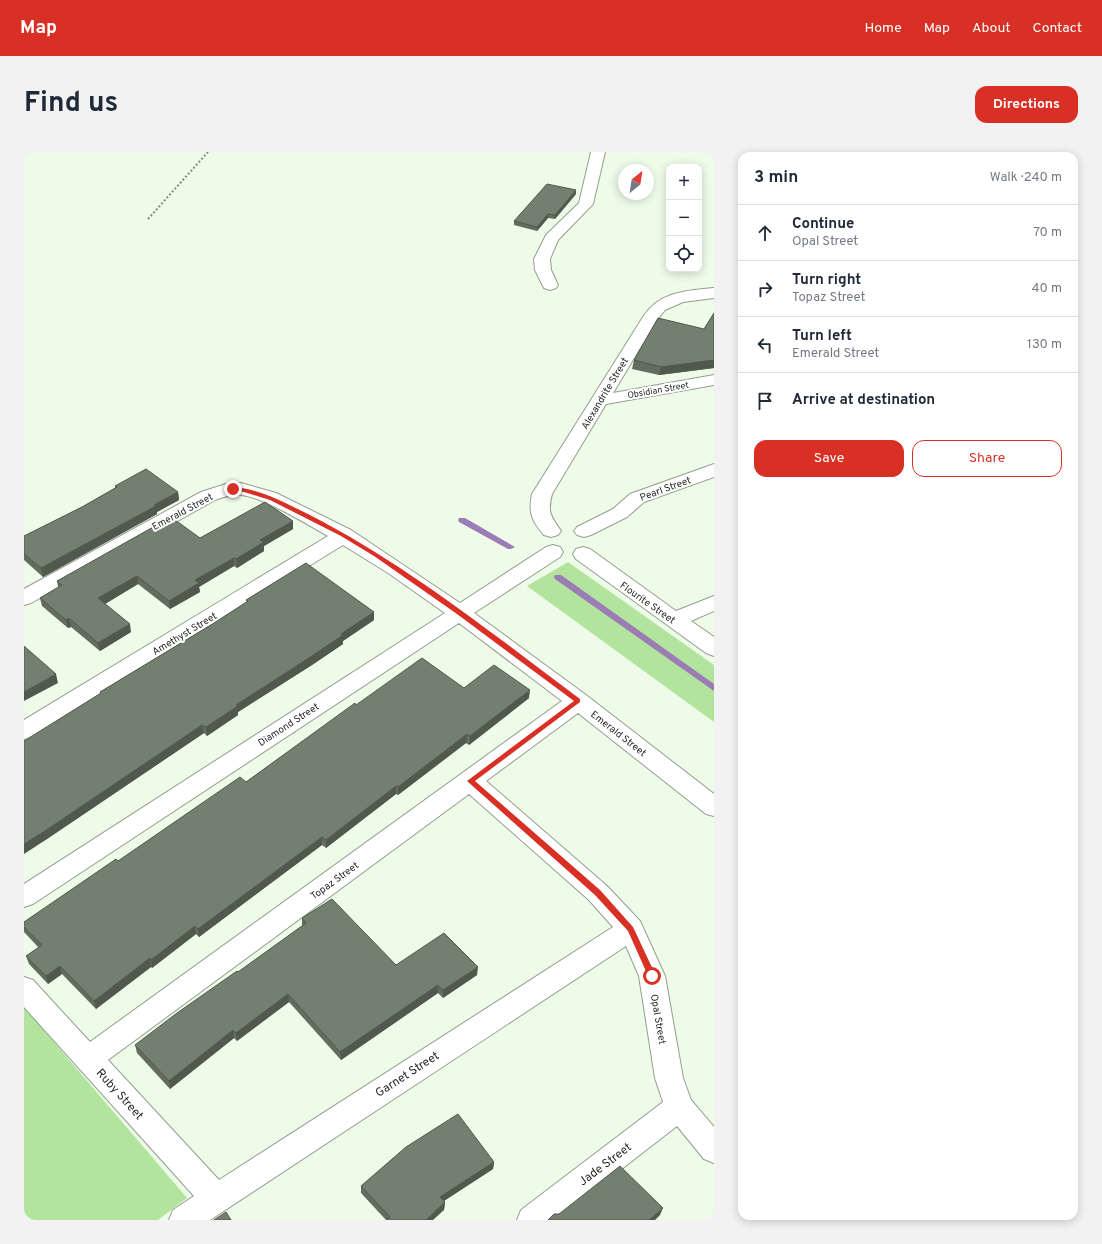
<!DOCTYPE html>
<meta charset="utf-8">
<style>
:root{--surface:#fff;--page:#f2f2f3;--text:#1f2937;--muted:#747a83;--line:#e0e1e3;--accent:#d93025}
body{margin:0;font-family:Overpass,sans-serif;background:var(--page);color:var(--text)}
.controls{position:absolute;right:12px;top:12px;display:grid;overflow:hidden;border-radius:8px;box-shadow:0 2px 10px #0003}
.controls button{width:36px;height:36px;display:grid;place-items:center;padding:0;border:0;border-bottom:1px solid var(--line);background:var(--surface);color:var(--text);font:20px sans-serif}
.compass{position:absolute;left:594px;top:12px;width:36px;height:36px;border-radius:50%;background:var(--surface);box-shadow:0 2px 10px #0003;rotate:30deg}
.stop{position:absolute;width:12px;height:12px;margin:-9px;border:3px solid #d93025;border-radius:50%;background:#fff}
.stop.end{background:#d93025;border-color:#fff;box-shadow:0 1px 4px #0008}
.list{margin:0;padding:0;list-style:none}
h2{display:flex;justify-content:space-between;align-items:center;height:52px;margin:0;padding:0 16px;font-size:17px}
h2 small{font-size:13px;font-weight:400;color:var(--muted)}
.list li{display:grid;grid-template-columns:26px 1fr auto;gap:12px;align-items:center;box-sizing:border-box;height:56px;padding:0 16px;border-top:1px solid var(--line)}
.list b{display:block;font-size:15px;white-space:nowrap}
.list p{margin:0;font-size:13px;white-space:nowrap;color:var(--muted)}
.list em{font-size:13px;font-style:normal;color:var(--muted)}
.actions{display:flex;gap:8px;padding:12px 16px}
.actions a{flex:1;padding:9px 0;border:1px solid var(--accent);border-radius:12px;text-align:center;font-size:14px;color:var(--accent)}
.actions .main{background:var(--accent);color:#fff}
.icon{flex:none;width:22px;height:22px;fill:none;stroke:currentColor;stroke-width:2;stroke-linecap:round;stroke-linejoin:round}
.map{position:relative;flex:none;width:690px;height:1068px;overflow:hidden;border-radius:12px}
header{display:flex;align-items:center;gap:24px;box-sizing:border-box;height:56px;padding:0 20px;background:var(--accent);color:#fff}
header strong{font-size:19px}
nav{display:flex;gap:22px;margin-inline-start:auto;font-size:14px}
.intro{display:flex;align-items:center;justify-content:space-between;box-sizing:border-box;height:96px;padding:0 24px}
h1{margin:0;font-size:28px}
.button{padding:10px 18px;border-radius:12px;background:var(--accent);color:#fff;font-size:14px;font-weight:700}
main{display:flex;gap:24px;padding:0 24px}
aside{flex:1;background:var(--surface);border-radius:12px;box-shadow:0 2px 10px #0003}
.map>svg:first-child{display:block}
</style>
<header>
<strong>Map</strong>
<nav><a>Home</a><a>Map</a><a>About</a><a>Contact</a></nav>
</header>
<div class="intro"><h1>Find us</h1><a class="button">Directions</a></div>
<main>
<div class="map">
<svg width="690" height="1068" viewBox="0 0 690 1068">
<rect width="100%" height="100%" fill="#eefbe9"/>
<path fill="#b2e49d" d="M 544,410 L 690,513 L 690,570 L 503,434 Z
M 0,855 L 163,1046 L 134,1068 L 0,1068 Z"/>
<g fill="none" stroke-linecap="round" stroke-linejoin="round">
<path fill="#9c7cb4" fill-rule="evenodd" d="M 435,366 L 441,366 L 491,395 L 487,397 L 484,397 L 435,370 L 434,368 Z
M 531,423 L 537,423 L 690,532 L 690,539 L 531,427 L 530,425 Z"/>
<g stroke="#939f8e" stroke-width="2">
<path id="street" d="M 567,0 L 581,0 L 569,52 L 534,88 L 526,107 L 527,118 L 534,133 L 532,136 L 526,138 L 520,136 L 511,118 L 510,107 L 522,83 L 555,51 Z
M 690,136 L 690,146 L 659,150 L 641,158 L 633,168 L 589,241 L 690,223 L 690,233 L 582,252 L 528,342 C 523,361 527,364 537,379 L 534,383 L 527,385 L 520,383 C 508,369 504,361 508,342 L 619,165 C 636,139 662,139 690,136 Z
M 690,312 L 690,325 L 620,350 L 603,365 L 567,383 L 560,385 L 553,383 L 550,379 L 553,375 L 589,357 L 606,342 Z
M 217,331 L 252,341 L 327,378 L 436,451 L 522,395 L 529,393 L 536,395 L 539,400 L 536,405 L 450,461 L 562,543 L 690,642 L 690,664 L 682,662 L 554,561 L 462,629 L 583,734 L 616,769 L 641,824 L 659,926 L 667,948 L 690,975 L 690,1011 L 680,1007 L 653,974 L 532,1068 L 493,1068 L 497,1058 L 639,950 L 631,926 L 615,824 L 602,794 L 186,1068 L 145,1068 L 149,1058 L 170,1044 L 0,855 L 0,825 L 9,828 L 66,890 L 538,549 L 435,471 L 9,752 L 0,755 L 0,732 L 421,461 L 364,421 L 319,393 L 8,585 L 0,587 L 0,568 L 304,384 C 283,372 240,346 218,343 C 208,342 200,345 191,348 L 7,451 L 0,453 L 0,437 L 177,340 L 202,332 ZM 445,642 L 565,748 L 589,775 L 195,1028 L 84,908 Z
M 559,395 L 566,397 L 652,459 L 690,444 L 690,459 L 667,469 L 690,485 L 690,504 L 682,501 L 552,407 L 549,402 L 552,397 Z"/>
</g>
<path stroke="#838b7f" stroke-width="2" stroke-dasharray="2 2" stroke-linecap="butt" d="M 124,67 L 184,0"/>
<use href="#street" fill="#fff" fill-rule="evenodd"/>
</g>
<path fill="#636d5f" d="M 552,42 L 531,67 L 524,66 L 513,79 L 490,73 L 490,69 Z
M 690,161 L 690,216 L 635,223 L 608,217 L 610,208 L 680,177 Z
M 91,334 L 154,340 L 155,348 L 133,360 L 133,362 L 19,425 L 0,408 L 0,384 L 58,355 L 91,336 Z
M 269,369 L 269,377 L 240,394 L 240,399 L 213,416 L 210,414 L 175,435 L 176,440 L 146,457 L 114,432 L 81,452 L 107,480 L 76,499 L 47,475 L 44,476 L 18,454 L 16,446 L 34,435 L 33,429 L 176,386 Z
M 222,448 L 350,460 L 350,468 L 319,489 L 319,492 L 288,513 L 214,560 L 214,563 L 183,584 L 180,581 L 20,689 L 76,542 L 76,540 L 190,471 L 223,450 Z
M 440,536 L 505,546 L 445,593 L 442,591 L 374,643 L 372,642 L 302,696 L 298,693 L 175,785 L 172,782 L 128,816 L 127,815 L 72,857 L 38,822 L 24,832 L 5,812 L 2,804 L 15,796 L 0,780 L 0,770 L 94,709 L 222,630 L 332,553 Z
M 278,766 L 372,813 L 453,823 L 419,846 L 414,841 L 317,908 L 265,850 L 213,889 L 210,886 L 146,937 L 113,901 L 111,893 L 214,820 L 278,774 Z
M 470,1010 L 469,1017 L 420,1049 L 421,1050 L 420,1058 L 362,1068 L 337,1041 L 337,1034 Z"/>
<path fill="#50594e" d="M 552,38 L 552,42 L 531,67 L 531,63 Z
M 524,62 L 524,66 L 513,79 L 513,75 Z
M 690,208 L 690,216 L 635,223 L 637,215 Z
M 154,340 L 155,348 L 133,360 L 133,362 L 19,425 L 17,416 Z
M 269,369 L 269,377 L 240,394 L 240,399 L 213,416 L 212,407 L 236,388 Z
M 210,406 L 210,414 L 175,435 L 176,440 L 146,457 L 145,449 L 171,428 Z
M 113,424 L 114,432 L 76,455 L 74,446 Z
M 350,460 L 350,468 L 319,489 L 319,492 L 288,513 L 214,560 L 214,563 L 183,584 L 182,575 L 212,553 Z
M 45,466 L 47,475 L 44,476 L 42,468 Z
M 106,472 L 107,480 L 76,499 L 74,491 Z
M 32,522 L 34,531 L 0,549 L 0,540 Z
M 506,538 L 505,546 L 445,593 L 446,584 Z
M 178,573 L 180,581 L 20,689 L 0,702 L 0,692 Z
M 443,582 L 442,591 L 374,643 L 374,635 Z
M 372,634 L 372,642 L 302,696 L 302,688 Z
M 298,685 L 298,693 L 175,785 L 174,777 Z
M 171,774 L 172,782 L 128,816 L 127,808 Z
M 126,806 L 127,815 L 72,857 L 70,849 Z
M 36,814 L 38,822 L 24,832 L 22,824 Z
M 454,815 L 453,823 L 419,846 L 419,838 Z
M 414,833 L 414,841 L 317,908 L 316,900 Z
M 264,842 L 265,850 L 213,889 L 212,881 Z
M 209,878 L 210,886 L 146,937 L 145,929 Z
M 470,1010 L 469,1017 L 415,1052 L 416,1045 Z
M 421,1050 L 420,1058 L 409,1068 L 402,1068 Z
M 639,1056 L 636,1063 L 631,1068 L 625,1068 Z"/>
<path fill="#737f6f" stroke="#50594e" d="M 523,32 L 552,38 L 531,63 L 524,62 L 513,75 L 490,69 Z
M 690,161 L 690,208 L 637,215 L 610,208 L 634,166 L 680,177 Z
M 122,317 L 154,340 L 130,353 L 132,354 L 17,416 L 0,402 L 0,384 L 58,355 L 93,335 L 91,334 Z
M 241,350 L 269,369 L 236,388 L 240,390 L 212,407 L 210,406 L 171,428 L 175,431 L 145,449 L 113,424 L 74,446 L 106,472 L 74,491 L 45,466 L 42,468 L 16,446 L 38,433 L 33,429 L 147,365 L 176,386 Z
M 282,411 L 350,460 L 317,482 L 319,483 L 288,504 L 212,553 L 214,554 L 182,575 L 178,573 L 18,681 L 0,692 L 0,589 L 77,541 L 76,540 L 190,471 L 224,449 L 222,448 Z
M 0,494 L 32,522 L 0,540 Z
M 398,506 L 440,536 L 470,513 L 506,538 L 446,584 L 443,582 L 374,635 L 372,634 L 302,688 L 298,685 L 174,777 L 171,774 L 127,808 L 126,806 L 70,849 L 36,814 L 22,824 L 2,804 L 18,793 L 0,775 L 0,770 L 92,707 L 94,709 L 216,625 L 222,630 L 331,551 L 332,553 Z
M 308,747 L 372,813 L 420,781 L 454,815 L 419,838 L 414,833 L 316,900 L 264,842 L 212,881 L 209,878 L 145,929 L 111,893 L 153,861 L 213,819 L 214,820 L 282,771 L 278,766 Z
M 434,962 L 470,1010 L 416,1045 L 421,1050 L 402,1068 L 362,1068 L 366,1065 L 337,1034 L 382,995 Z
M 596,1014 L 639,1056 L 625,1068 L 524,1068 L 530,1062 L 535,1062 Z
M 202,1060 L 207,1068 L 190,1068 Z"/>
<path fill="#d93025" d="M 209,335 C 237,337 261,351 286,363 C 383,413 469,482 556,547 L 556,550 L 451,629 L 576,738 L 609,775 L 632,824 L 630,826 L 625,826 L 604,779 L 571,743 L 443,629 L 550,549 L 433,462 L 350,404 L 317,384 L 246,348 L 220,340 L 207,338 L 207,336 Z"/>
<g text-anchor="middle" stroke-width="4" stroke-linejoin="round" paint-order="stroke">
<g font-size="9" fill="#1f241d" stroke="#fff">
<text transform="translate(634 238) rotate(-10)" y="3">Obsidian Street</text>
</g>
<g font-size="10" fill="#1f241d" stroke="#fff">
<text transform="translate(580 241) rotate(-59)" y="4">Alexandrite Street</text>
<text transform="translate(641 336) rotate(-20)" y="4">Pearl Street</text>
<text transform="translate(158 359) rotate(-28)" y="4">Emerald Street</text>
<text transform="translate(624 450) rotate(35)" y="4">Flourite Street</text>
<text transform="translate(160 481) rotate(-31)" y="4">Amethyst Street</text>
<text transform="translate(264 572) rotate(-33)" y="4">Diamond Street</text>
<text transform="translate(595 581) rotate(38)" y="4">Emerald Street</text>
<text transform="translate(310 728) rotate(-36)" y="4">Topaz Street</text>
<text transform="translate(635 867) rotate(80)" y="4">Opal Street</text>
</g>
<g font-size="12" fill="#1f241d" stroke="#fff">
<text transform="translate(383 922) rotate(-33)" y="4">Garnet Street</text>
<text transform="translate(96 942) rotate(48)" y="4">Ruby Street</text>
<text transform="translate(581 1012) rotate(-37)" y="4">Jade Street</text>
</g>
</g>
</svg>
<div class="controls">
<button>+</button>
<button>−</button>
<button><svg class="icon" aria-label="locate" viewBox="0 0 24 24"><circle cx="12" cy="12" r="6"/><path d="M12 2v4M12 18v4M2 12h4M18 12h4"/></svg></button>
</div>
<svg class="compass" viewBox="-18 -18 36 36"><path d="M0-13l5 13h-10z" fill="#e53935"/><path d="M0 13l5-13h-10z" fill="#747a83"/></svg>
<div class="stop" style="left:628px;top:824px"></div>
<div class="stop end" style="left:209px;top:337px"></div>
</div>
<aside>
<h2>3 min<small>Walk · 240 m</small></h2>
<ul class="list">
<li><svg class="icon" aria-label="ahead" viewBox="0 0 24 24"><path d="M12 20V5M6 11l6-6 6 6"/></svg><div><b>Continue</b><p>Opal Street</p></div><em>70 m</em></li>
<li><svg class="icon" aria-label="right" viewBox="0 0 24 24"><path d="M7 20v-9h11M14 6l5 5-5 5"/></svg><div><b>Turn right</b><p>Topaz Street</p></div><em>40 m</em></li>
<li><svg class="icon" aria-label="left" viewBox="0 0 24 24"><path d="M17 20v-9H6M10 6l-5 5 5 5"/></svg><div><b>Turn left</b><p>Emerald Street</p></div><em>130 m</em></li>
<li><svg class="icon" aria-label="arrive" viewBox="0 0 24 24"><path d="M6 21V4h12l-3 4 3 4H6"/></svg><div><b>Arrive at destination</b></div></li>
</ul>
<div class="actions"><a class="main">Save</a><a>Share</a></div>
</aside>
</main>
